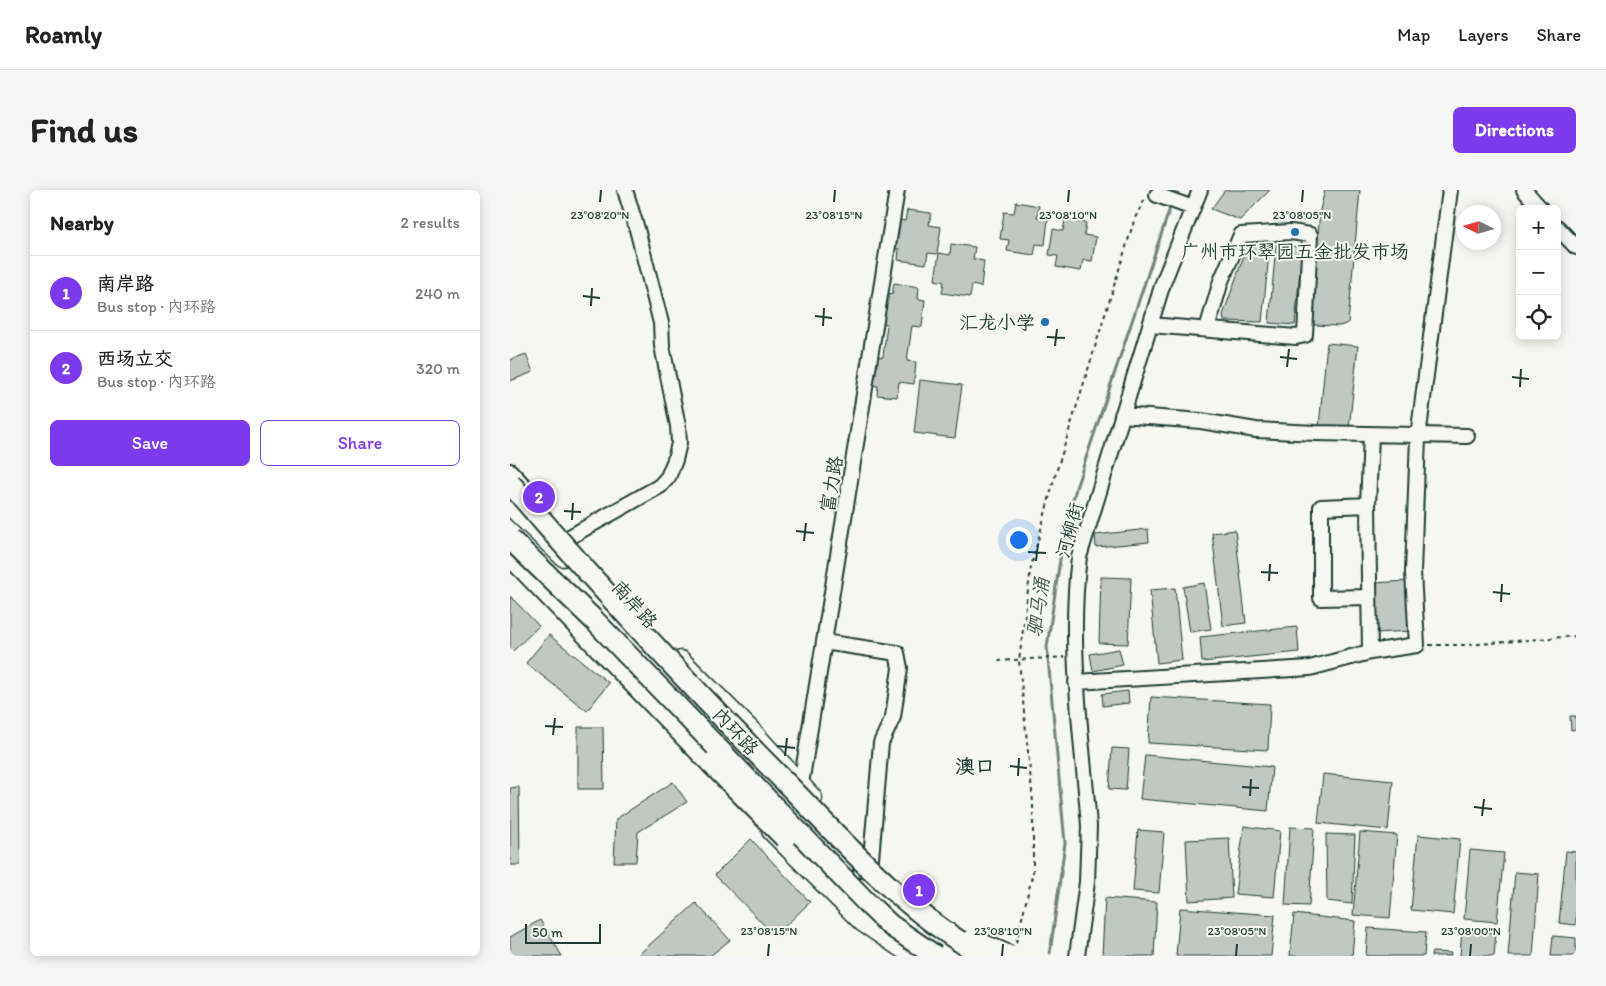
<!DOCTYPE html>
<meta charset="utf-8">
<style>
:root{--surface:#fff;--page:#f6f6f6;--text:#222;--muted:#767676;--line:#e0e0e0;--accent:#7c3aed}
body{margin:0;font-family:Itim,"LXGW WenKai TC",sans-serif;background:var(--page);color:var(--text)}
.controls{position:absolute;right:15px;top:15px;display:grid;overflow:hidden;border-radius:8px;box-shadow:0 2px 12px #0003}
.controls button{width:45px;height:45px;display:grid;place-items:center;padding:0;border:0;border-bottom:1px solid var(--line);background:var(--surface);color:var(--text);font:25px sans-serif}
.compass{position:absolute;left:946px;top:15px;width:45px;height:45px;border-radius:50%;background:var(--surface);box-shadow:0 2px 12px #0003;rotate:275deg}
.scale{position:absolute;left:15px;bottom:12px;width:76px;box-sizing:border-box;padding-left:5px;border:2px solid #1f3d34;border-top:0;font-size:14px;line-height:18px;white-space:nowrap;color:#1f3d34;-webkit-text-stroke:4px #f6f6f2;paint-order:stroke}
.you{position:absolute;left:508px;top:349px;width:18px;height:18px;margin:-12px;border:4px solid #fff;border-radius:50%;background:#1a73e8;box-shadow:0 0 0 8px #1a73e833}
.badge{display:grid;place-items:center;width:32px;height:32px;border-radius:50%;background:var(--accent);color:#fff;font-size:16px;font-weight:700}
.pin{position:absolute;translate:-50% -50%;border:2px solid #fff;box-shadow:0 1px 5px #0006}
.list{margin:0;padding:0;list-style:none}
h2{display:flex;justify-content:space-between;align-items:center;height:65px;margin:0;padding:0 20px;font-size:21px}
h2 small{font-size:16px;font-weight:400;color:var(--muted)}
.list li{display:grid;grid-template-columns:32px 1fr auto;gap:15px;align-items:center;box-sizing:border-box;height:75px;padding:0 20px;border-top:1px solid var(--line)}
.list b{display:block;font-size:19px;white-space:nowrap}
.list p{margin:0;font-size:16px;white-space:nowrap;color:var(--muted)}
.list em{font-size:16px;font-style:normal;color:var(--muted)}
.actions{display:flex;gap:10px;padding:15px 20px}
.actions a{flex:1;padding:11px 0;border:1px solid var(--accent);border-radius:8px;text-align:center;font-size:18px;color:var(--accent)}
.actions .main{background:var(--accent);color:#fff}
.icon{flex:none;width:28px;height:28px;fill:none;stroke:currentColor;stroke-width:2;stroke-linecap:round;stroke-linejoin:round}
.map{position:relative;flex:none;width:1066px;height:766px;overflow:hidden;border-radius:8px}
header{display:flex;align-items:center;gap:30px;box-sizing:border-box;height:70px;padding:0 25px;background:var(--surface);border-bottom:1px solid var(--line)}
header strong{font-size:24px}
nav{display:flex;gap:28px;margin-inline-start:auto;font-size:18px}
.intro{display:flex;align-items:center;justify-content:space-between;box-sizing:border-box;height:120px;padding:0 30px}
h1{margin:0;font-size:35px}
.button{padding:12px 22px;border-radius:8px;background:var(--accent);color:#fff;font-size:18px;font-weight:700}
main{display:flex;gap:30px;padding:0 30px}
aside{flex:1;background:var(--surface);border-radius:8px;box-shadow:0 2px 12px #0003}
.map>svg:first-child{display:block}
</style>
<header>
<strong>Roamly</strong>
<nav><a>Map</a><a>Layers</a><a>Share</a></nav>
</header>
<div class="intro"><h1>Find us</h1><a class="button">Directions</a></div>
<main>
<aside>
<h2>Nearby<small>2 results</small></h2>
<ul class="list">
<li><span class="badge">1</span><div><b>南岸路</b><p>Bus stop · 内环路</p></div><em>240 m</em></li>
<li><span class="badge">2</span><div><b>西场立交</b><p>Bus stop · 内环路</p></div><em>320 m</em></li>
</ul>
<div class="actions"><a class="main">Save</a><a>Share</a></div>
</aside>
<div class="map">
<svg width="1066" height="766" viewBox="0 0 1066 766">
<rect width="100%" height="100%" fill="#f6f6f2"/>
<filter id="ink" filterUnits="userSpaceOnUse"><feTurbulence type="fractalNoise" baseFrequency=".02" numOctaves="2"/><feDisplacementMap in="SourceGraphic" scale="10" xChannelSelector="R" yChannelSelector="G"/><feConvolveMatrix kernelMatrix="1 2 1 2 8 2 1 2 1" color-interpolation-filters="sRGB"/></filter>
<g filter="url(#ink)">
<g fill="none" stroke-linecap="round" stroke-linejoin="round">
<path stroke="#72847d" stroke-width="3" d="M 540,763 L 555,653 L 537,457 L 552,356 L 566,298 L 661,15"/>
</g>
<path fill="#c1c8c3" stroke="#1f3d34" d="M 715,0 L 760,0 L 730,30 L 701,19 Z
M 815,0 L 850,0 L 838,133 L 830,136 L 804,135 L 801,130 L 810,20 Z
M 506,12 L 529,16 L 527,27 L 538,29 L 535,55 L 526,54 L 524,65 L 497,61 L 499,50 L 490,49 L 494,22 L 504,23 Z
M 397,20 L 421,23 L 419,35 L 431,37 L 427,64 L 418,63 L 416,74 L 388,70 L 389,59 L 381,57 L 385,29 L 395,31 Z
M 555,30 L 576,33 L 574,45 L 586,47 L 582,71 L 573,70 L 571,81 L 546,77 L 548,66 L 539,65 L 543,39 L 553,41 Z
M 441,54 L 465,57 L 463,69 L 474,71 L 471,97 L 462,95 L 460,107 L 432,103 L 434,92 L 425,90 L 429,63 L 440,65 Z
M 738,54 L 760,55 L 752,132 L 714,131 L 713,125 Z
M 766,55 L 792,57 L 785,135 L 759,133 Z
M 384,93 L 409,97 L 408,109 L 415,110 L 412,137 L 402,136 L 397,171 L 406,172 L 404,194 L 389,192 L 387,207 L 367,205 L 368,196 L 359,195 L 363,166 L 373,167 L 377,134 L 367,133 L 371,102 L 382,104 Z
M 817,153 L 848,156 L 839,239 L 809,236 Z
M 16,164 L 23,182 L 0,191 L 0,170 Z
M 410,190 L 452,195 L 445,248 L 404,243 Z
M 638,339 L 639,352 L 586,357 L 585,345 Z
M 725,340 L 736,433 L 713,436 L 702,343 Z
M 591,387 L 621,388 L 618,454 L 589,453 Z
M 898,391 L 901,441 L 866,443 L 863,393 Z
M 694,393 L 701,439 L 680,442 L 673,397 Z
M 665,398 L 672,470 L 647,473 L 640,400 Z
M 0,406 L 29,436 L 3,461 L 0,458 Z
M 787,437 L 789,462 L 692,472 L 690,447 Z
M 39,445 L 99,493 L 77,521 L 16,473 Z
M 609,459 L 613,475 L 583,481 L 580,464 Z
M 618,501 L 619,513 L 593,516 L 592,504 Z
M 641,507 L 760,514 L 758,560 L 638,553 Z
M 1060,526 L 1066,526 L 1066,539 L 1061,540 Z
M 68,537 L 93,537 L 94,599 L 68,599 Z
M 602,558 L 619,559 L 616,600 L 599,599 Z
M 635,565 L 762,577 L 758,621 L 630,609 Z
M 813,584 L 883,591 L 878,640 L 808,633 Z
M 163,592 L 177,612 L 128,642 L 126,672 L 104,672 L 106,629 Z
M 9,597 L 10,675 L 0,675 L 0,598 Z
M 734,636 L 770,641 L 764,707 L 725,704 Z
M 780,637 L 804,638 L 799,716 L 775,715 Z
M 628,640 L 654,642 L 649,703 L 623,701 Z
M 850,642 L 887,645 L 880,728 L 843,725 Z
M 816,644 L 845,645 L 842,714 L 817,711 Z
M 908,645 L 950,649 L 943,724 L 901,720 Z
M 719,648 L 722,708 L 679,711 L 676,650 Z
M 241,649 L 300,712 L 265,746 L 205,685 Z
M 960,660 L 994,663 L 987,732 L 954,729 Z
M 1056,661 L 1066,662 L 1066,735 L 1049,733 Z
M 1005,682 L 1029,684 L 1023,766 L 998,766 Z
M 595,708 L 647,712 L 644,766 L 592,766 Z
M 186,713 L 220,750 L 200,766 L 127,766 Z
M 670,718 L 765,725 L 761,766 L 666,766 Z
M 784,724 L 845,731 L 842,766 L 780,766 Z
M 30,730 L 52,766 L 0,766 L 0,747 Z
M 858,738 L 916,742 L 914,766 L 856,766 Z
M 952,740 L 986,743 L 984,766 L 950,766 Z
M 1043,746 L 1066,748 L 1066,766 L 1041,766 Z
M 922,762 L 941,763 L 940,766 L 921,766 Z"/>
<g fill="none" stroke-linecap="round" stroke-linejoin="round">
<g stroke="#1f3d34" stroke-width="18">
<path id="minor" d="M 1014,0 L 1031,19
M 647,5 L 683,18
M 1047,37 L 1066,57
M 640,135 L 786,147 L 795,145 L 800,45 L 781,42 L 731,45 L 711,91 L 697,139
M 612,225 L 691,231 L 746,240 L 806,243 L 957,246
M 0,281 L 15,297
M 56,349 L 150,296 L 158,287 L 165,270 L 169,253 L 168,236 L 152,156 L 151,133 L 127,39 L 115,0
M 858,407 L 811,408 L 811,317 L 858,315
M 314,452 L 387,463 L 390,478 L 383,527 L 371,553 L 361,669 L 351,680
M 860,462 L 858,315 L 861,245
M 566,492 L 800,478 L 860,462 L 907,455 L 903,382 L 908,247 L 940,0
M 291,594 L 387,0
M 567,766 L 577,692 L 579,636 C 572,547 558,457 569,367 L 653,93 L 690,0"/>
</g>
<g stroke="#1f3d34" stroke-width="21">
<path id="major" d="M 0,316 L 53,367
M 171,470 L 244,543 L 303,608
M 261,641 L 352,732 L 403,766"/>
</g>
<g stroke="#1f3d34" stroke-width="24">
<path id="highway" d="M 0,365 L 201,573"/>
</g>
<path stroke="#1f3d34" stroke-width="2" stroke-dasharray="4 4" stroke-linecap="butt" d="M 919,455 L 957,455 L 1066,446
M 488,471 L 555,467
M 506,753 L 523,682 L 523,612 L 509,471 L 521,377 L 545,286 L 625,28 L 636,7"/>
<use href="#minor" stroke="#f6f6f2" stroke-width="14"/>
<use href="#major" stroke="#f6f6f2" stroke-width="18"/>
<use href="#highway" stroke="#f6f6f2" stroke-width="20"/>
<g stroke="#1f3d34" stroke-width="24" stroke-linecap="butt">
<path id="highway-bridge" d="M 0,293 C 90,399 184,500 281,598 C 341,660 398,724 474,766
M 0,349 L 84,430 L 358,714 L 380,735 L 425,766
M 201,573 L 275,648
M 462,750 L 499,766"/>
</g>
<use href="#highway-bridge" stroke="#f6f6f2" stroke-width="20"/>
</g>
</g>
<path fill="none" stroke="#1f3d34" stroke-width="2" d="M 90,12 L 91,0M 324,12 L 325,0M 558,12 L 559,0M 792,12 L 793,0M 73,106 L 90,108M 81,116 L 82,98M 305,126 L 322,128M 313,136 L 314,118M 537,147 L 555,148M 545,156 L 547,139M 770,167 L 787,169M 777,177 L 779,159M 1002,187 L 1019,189M 1010,197 L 1011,179M 54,321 L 71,322M 62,330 L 63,313M 286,341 L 304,343M 294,351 L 296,333M 518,362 L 536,363M 526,371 L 528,354M 751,382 L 768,383M 759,391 L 760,374M 983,402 L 1000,404M 991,412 L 992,394M 35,536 L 53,537M 43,545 L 45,528M 267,556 L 285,558M 275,566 L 277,548M 500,576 L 517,578M 508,586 L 509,568M 732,597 L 749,598M 740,606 L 741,589M 964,617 L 982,619M 972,626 L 974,609M 258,766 L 259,754M 492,766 L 493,754M 726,766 L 727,754M 960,766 L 961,754"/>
<g fill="#1f6fb2" stroke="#f6f6f2" stroke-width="2">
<circle cx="785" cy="42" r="5"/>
<circle cx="535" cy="132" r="5"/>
</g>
<g text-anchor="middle" stroke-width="4" stroke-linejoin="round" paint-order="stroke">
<g font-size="19" fill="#1f3d34" stroke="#f6f6f2">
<text x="785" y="68">广州市环翠园五金批发市场</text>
<text x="525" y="139" text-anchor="end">汇龙小学</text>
</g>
<g font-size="19" fill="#1f3d34" stroke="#f6f6f2">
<text transform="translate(321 294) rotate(-81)" y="7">富力路</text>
<text transform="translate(559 340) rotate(-75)" y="7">河柳街</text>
<text transform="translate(125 414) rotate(48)" y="7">南岸路</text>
<text transform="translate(226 541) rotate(47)" y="7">内环路</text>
</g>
<g font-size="20" font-style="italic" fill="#425a52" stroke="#f6f6f2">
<text transform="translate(528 417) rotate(-82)" y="7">驷马涌</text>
</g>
<g font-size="20" font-weight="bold" fill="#1f3d34" stroke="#f6f6f2">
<text x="465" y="583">澳口</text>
</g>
</g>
<g font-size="12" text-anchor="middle" fill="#1f3d34" stroke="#f6f6f2" stroke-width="4" stroke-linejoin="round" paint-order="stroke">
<text x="90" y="29">23°08'20"N</text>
<text x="324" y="29">23°08'15"N</text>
<text x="558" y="29">23°08'10"N</text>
<text x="792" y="29">23°08'05"N</text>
<text x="259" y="745">23°08'15"N</text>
<text x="493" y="745">23°08'10"N</text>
<text x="727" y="745">23°08'05"N</text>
<text x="961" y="745">23°08'00"N</text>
</g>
</svg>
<div class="controls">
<button>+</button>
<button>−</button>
<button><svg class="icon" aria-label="locate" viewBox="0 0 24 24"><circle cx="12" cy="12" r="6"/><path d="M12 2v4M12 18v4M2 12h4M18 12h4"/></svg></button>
</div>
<svg class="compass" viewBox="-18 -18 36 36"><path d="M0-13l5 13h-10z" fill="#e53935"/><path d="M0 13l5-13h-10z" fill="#767676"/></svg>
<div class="scale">50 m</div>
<div class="you"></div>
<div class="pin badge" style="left:409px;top:700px">1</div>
<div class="pin badge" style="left:29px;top:307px">2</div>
</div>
</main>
